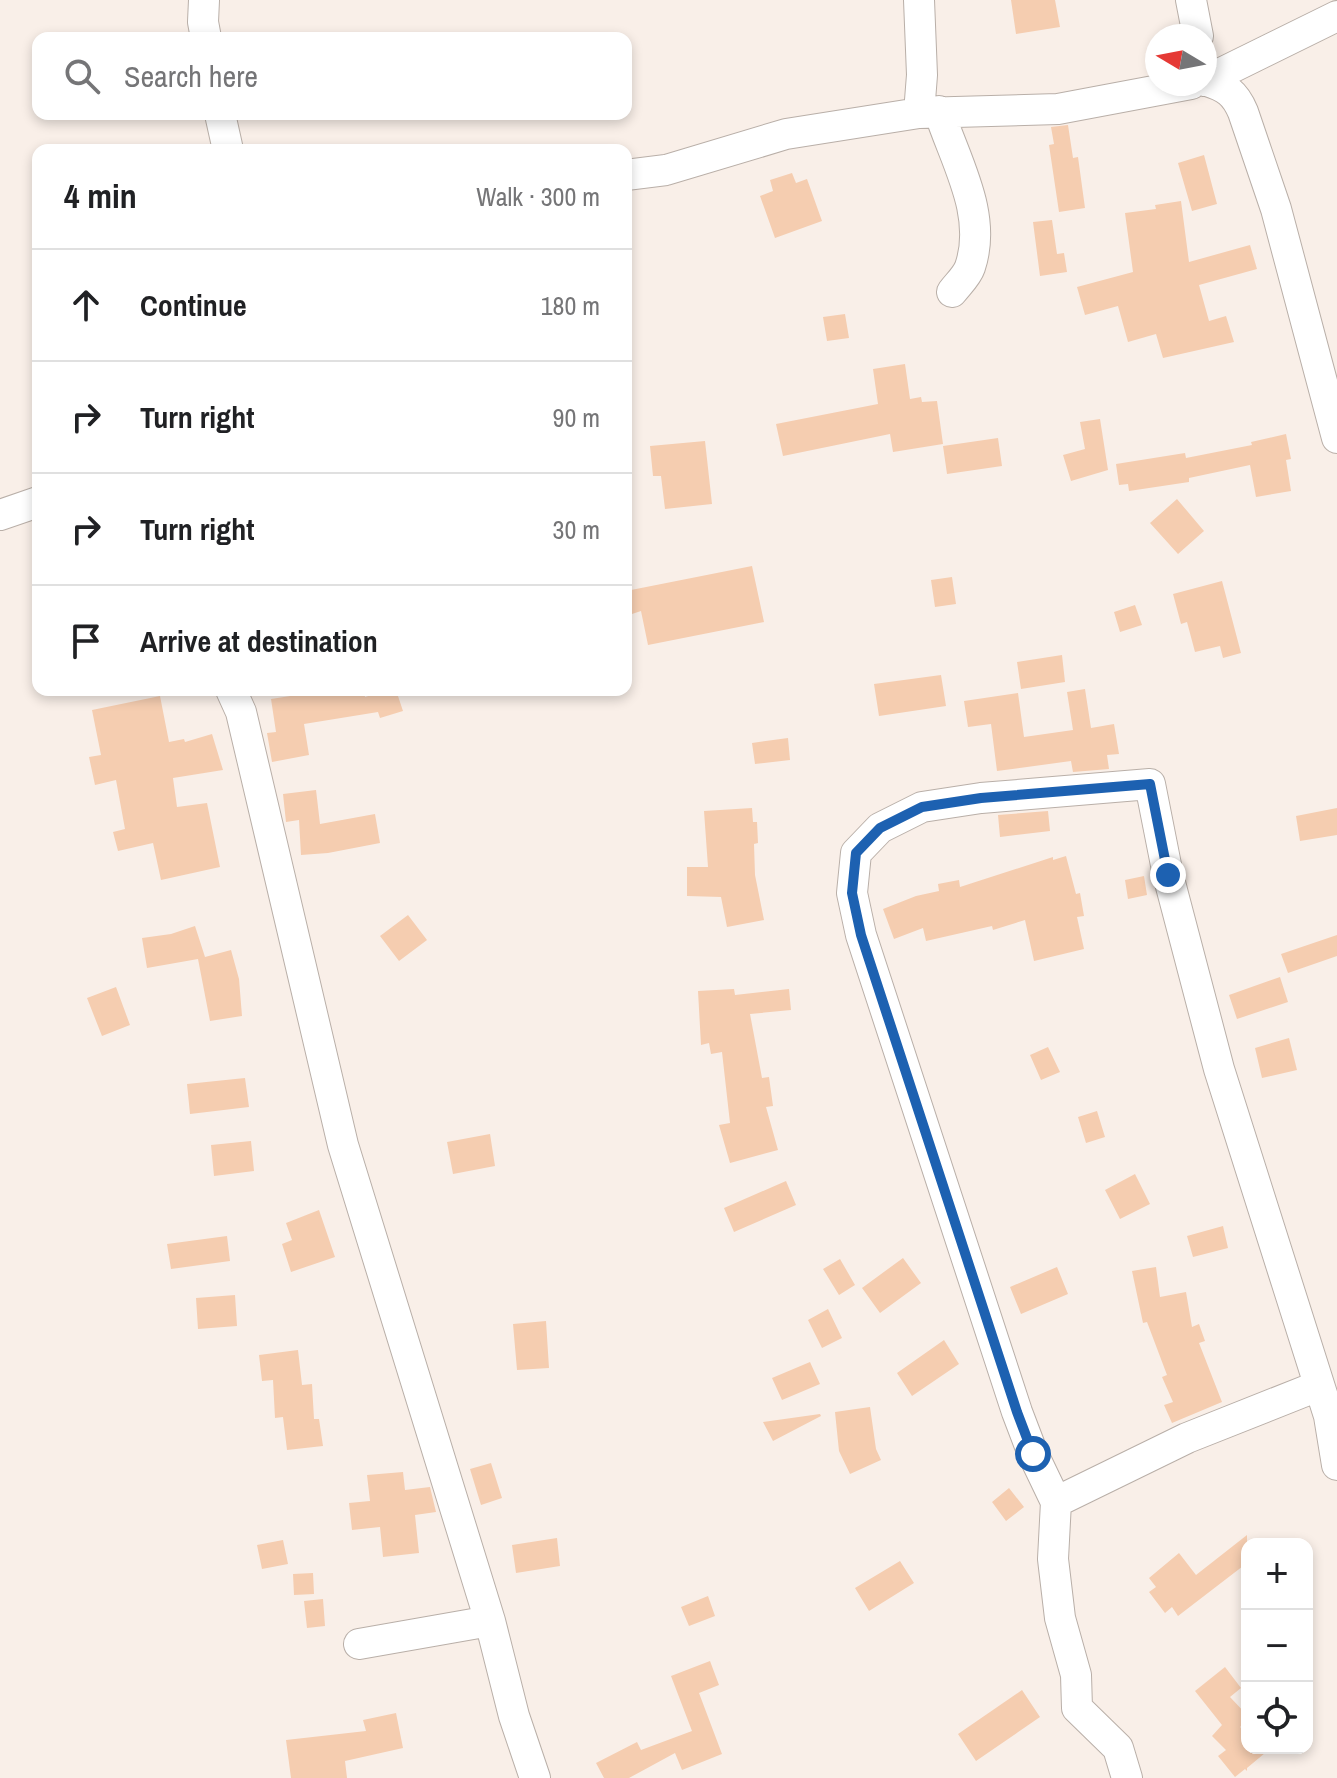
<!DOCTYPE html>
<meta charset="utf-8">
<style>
:root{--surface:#fff;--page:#f6f6f6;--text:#202124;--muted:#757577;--line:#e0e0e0}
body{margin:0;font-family:"Archivo Narrow",sans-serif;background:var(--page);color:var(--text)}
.controls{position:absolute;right:24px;bottom:24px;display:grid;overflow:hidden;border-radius:16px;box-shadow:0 4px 12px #0003}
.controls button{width:72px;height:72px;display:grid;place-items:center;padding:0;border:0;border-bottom:2px solid var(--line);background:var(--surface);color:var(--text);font:40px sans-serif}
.compass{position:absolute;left:1145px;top:24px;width:72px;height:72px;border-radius:50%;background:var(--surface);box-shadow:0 4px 12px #0003;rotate:280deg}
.stop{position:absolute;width:24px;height:24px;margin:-18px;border:6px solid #1d61b1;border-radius:50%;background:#fff}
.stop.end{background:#1d61b1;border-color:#fff;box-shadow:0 2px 8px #0008}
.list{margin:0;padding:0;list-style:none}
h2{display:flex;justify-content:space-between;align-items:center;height:104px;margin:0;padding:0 32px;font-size:34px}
h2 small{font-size:26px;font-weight:400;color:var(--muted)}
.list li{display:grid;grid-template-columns:52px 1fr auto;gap:24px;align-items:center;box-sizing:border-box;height:112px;padding:0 32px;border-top:2px solid var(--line)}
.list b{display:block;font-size:30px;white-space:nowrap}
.list em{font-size:26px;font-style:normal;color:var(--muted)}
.icon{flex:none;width:44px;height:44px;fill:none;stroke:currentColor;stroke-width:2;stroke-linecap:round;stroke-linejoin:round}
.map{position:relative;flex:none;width:1337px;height:1778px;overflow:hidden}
.search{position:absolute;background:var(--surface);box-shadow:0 4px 12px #0003;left:32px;top:32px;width:600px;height:88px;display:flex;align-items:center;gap:20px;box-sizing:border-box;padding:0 28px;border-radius:16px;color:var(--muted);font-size:30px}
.panel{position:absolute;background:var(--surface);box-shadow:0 4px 12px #0003;left:32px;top:144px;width:600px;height:552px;border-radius:16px}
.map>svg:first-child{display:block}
</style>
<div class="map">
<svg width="1337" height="1778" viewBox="0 0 1337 1778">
<rect width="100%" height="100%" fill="#f9efe8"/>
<path fill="#f5cdb0" d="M 1011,0 L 1055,0 L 1060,27 L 1016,34 Z
M 1068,125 L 1073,158 L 1078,157 L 1085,208 L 1059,212 L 1049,145 L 1054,144 L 1051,127 Z
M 1204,155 L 1217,204 L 1192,211 L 1178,163 Z
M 792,173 L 796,183 L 807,179 L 822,221 L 775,238 L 760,196 L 773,191 L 770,180 Z
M 1181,201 L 1189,262 L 1250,245 L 1257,269 L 1199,285 L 1209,321 L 1226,316 L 1234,342 L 1163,358 L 1156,334 L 1128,342 L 1118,306 L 1085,315 L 1077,287 L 1133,272 L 1125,213 L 1156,209 L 1155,205 Z
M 1052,220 L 1057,254 L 1064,253 L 1067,272 L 1040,276 L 1033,222 Z
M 845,314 L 849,338 L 827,341 L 823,317 Z
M 905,364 L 910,399 L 921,397 L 922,402 L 937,401 L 943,444 L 893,452 L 890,434 L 783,456 L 776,424 L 878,404 L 873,369 Z
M 1100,419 L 1108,470 L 1071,481 L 1063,455 L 1085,449 L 1080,422 Z
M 1286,434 L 1291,459 L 1286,460 L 1291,491 L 1256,497 L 1250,465 L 1189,478 L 1189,482 L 1129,491 L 1128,484 L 1119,485 L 1116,464 L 1185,453 L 1186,458 L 1252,445 L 1251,442 Z
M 998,438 L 1002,466 L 947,474 L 943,446 Z
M 705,441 L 712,504 L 665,509 L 661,476 L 653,476 L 650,446 Z
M 1177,499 L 1204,531 L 1178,554 L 1150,523 Z
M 752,566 L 764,622 L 648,645 L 641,611 L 626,616 L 626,591 Z
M 952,577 L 956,604 L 935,607 L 931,580 Z
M 1222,581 L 1241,653 L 1223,658 L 1220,646 L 1195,652 L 1187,622 L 1181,624 L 1173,594 Z
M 1135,605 L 1142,625 L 1120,632 L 1114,612 Z
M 1062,655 L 1065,682 L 1021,689 L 1017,662 Z
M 941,675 L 946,706 L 879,716 L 874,684 Z
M 1085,689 L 1091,728 L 1114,724 L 1119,754 L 1107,755 L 1109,769 L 1073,772 L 1071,761 L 997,771 L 991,724 L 968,727 L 964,701 L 1018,693 L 1024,737 L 1073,730 L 1067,692 Z
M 329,690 L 364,690 L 365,697 L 387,690 L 396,690 L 403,711 L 380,718 L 378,712 L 304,724 L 309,755 L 272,762 L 267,733 L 276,732 L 271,699 Z
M 160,696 L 169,742 L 184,739 L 185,742 L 212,734 L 223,770 L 173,778 L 177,807 L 207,803 L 220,867 L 161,880 L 153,843 L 118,851 L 113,832 L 125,829 L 116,780 L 95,785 L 89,757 L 101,755 L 92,710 Z
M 788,738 L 790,760 L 755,764 L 752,743 Z
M 316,790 L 320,824 L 375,814 L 380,843 L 328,853 L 301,855 L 299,820 L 286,822 L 283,794 Z
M 752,808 L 753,822 L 757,822 L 758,843 L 754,844 L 755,875 L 764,920 L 727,927 L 721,897 L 687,896 L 687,867 L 708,867 L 704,811 Z
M 1337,808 L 1337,835 L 1300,841 L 1296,816 Z
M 1048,811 L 1050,831 L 1000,837 L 998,815 Z
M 1066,856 L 1076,894 L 1080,893 L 1084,916 L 1077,917 L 1084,949 L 1034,961 L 1025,920 L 993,930 L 992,926 L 926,941 L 923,928 L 894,939 L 883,909 L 916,896 L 939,891 L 938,884 L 959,880 L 960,887 L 1053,857 L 1053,860 Z
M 1144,876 L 1147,895 L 1128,899 L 1125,880 Z
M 408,915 L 427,940 L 399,961 L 380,936 Z
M 195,926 L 205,957 L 231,950 L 239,979 L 242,1016 L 210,1021 L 198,959 L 147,968 L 142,938 L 171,934 Z
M 1337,935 L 1337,956 L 1288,973 L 1281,954 Z
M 1280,977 L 1288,1002 L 1237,1019 L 1229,995 Z
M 116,987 L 130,1025 L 102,1036 L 87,998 Z
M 734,989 L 735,995 L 789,989 L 791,1010 L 750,1014 L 762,1078 L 769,1077 L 773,1106 L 766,1107 L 778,1150 L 730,1163 L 719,1125 L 730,1123 L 722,1052 L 711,1054 L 709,1043 L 701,1045 L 698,991 Z
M 1289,1038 L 1297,1070 L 1262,1078 L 1255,1048 Z
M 1048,1047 L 1060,1072 L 1041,1080 L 1030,1055 Z
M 245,1078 L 249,1107 L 190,1114 L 187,1084 Z
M 1097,1111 L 1105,1137 L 1086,1143 L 1078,1117 Z
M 490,1134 L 495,1166 L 453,1174 L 447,1142 Z
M 251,1141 L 254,1171 L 214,1176 L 211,1145 Z
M 1135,1174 L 1150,1204 L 1120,1219 L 1105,1190 Z
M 786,1181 L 796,1205 L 734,1232 L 724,1208 Z
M 319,1210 L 335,1257 L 291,1272 L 282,1244 L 292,1240 L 286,1223 Z
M 1223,1226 L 1228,1248 L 1193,1257 L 1187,1236 Z
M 227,1236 L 230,1261 L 171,1269 L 167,1244 Z
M 903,1258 L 921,1283 L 880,1313 L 862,1288 Z
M 840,1259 L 855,1285 L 839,1295 L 823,1269 Z
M 1057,1267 L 1068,1294 L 1021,1314 L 1010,1287 Z
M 1156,1267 L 1160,1297 L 1186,1292 L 1192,1327 L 1199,1324 L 1205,1341 L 1199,1343 L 1222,1402 L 1172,1423 L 1164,1405 L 1173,1402 L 1162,1377 L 1167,1375 L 1147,1322 L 1143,1323 L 1132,1271 Z
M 235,1295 L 237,1326 L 198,1329 L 196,1298 Z
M 828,1309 L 842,1338 L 822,1348 L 808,1320 Z
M 546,1321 L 549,1368 L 517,1370 L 513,1324 Z
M 944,1340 L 959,1364 L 912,1396 L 897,1373 Z
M 298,1350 L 302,1385 L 312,1384 L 314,1419 L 319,1419 L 323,1446 L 287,1450 L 283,1417 L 275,1418 L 273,1380 L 262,1381 L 259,1355 Z
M 810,1362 L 820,1384 L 782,1400 L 772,1378 Z
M 870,1407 L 876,1449 L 881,1460 L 850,1474 L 839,1451 L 835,1412 Z
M 820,1414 L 821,1416 L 773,1441 L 763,1422 Z
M 491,1463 L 502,1498 L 481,1505 L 470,1469 Z
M 403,1472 L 405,1490 L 430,1487 L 436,1512 L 415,1515 L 419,1553 L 383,1557 L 380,1527 L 352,1530 L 349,1503 L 370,1501 L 367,1475 Z
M 1009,1488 L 1024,1507 L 1006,1521 L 992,1502 Z
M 1247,1535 L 1247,1563 L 1178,1616 L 1172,1607 L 1165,1613 L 1149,1592 L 1156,1587 L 1149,1578 L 1179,1553 L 1196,1575 Z
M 557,1538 L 560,1566 L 516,1573 L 512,1545 Z
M 283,1540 L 288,1564 L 262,1569 L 257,1545 Z
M 900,1561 L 914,1583 L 869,1611 L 855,1588 Z
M 313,1573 L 314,1594 L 294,1595 L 293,1574 Z
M 708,1596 L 715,1616 L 689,1626 L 681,1607 Z
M 323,1599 L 325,1626 L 307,1628 L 304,1601 Z
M 710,1661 L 719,1685 L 699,1693 L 722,1754 L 682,1770 L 675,1753 L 629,1778 L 604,1778 L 596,1763 L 637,1742 L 641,1750 L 692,1731 L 671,1676 Z
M 1225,1667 L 1241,1688 L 1230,1697 L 1247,1715 L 1247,1721 L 1240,1727 L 1247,1733 L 1247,1748 L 1271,1748 L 1247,1768 L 1247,1771 L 1245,1769 L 1235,1777 L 1218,1756 L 1226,1750 L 1212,1736 L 1222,1725 L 1195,1691 Z
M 1022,1690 L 1040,1717 L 976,1761 L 958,1734 Z
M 396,1713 L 403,1748 L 345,1761 L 347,1778 L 291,1778 L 286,1740 L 366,1731 L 363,1720 Z"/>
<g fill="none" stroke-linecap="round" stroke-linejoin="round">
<g stroke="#b9afa8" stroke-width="32">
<path id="minor" d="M 204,0 L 203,22 L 206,38
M 919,0 L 922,75 L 919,113
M 1191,0 L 1198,36
M 1205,71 L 1207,81 C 1226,87 1235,93 1243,112 L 1276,209 L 1337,438
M 1205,81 L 1337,16
M 939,111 C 955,161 988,214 970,267 C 967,276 958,284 952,292
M 220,114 L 228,150
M 626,175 L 666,170 L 786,134 L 919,113 L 1058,109 L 1191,84
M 0,515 L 38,502
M 231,690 L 241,712 L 343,1145 L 490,1621 L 514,1716 L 535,1778
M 1056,1502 L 1187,1438 L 1318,1386
M 359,1644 L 490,1621
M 1127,1778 L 1118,1748 L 1077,1708 L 1076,1675 L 1060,1618 L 1053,1559 L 1056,1502 L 1033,1454 L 1017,1412 L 861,935 L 852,893 L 856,853 L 880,828 L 922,807 L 981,798 L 1150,784 L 1168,875 L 1219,1069 L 1329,1416 L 1337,1465"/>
</g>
<use href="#minor" stroke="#fff" stroke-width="30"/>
</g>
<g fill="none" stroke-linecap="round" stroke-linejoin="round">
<path stroke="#1d61b1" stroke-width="10" d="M 1033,1454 L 1017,1412 L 861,935 L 852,893 L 856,853 L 880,828 L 922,807 L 981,798 L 1150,784 L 1168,875"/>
</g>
</svg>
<div class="controls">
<button>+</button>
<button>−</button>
<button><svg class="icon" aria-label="locate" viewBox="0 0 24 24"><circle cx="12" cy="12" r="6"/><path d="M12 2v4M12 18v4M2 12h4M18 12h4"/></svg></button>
</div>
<svg class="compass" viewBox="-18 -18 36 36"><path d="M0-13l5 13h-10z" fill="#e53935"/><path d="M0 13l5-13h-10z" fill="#757577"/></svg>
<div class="stop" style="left:1033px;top:1454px"></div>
<div class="stop end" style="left:1168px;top:875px"></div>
<div class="search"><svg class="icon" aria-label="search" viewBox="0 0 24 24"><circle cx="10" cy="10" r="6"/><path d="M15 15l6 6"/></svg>Search here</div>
<section class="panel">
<h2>4 min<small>Walk · 300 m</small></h2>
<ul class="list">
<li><svg class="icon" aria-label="ahead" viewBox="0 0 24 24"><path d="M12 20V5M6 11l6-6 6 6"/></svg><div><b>Continue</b></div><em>180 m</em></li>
<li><svg class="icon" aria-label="right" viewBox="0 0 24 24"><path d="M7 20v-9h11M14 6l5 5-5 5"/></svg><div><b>Turn right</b></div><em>90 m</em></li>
<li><svg class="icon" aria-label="right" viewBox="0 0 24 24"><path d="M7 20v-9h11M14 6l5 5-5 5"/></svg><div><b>Turn right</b></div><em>30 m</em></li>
<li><svg class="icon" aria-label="arrive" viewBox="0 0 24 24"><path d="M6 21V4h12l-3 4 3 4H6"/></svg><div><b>Arrive at destination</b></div></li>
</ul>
</section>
</div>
